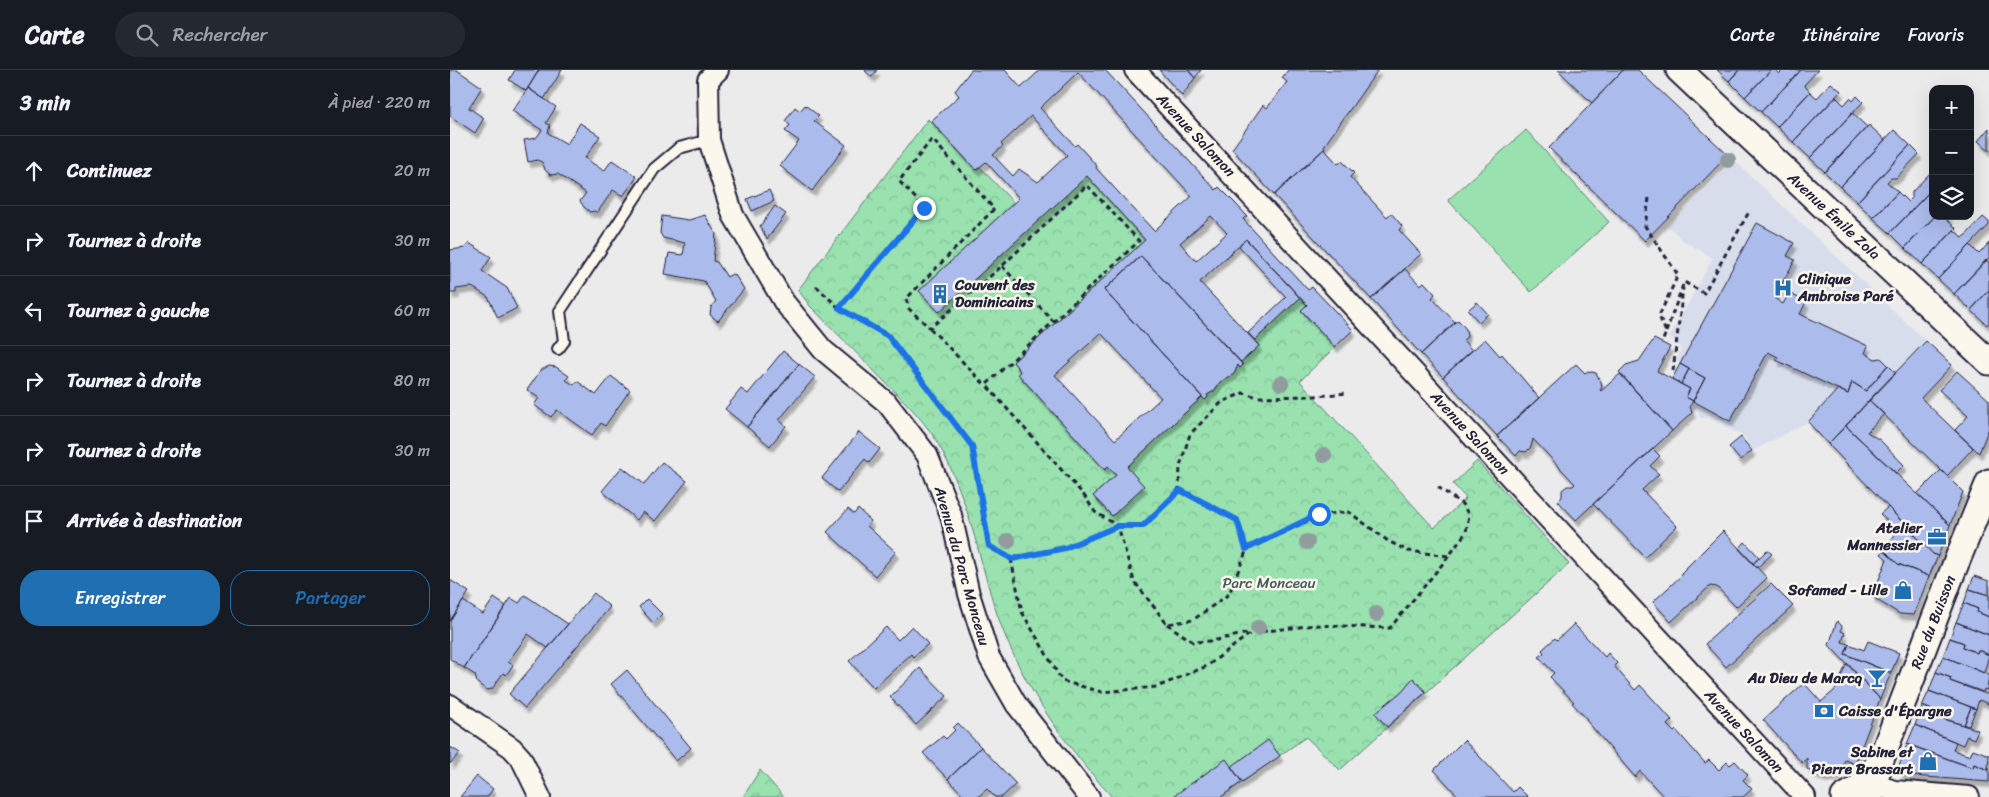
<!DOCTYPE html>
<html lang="fr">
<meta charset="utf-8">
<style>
:root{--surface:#171b24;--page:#242831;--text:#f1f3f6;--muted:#9ea1a6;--line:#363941;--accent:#1f6fb2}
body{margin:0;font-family:Sriracha,sans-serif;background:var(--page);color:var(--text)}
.controls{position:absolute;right:15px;top:15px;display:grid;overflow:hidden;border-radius:10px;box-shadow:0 5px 20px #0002}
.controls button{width:45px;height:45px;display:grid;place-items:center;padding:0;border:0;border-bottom:1px solid var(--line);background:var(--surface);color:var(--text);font:25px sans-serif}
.stop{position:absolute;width:15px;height:15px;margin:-11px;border:4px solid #1a73e8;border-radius:50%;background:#fff}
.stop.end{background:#1a73e8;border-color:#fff;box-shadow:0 1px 5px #0008}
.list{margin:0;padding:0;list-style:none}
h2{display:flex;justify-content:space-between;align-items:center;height:65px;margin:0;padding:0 20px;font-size:21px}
h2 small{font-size:16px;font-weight:400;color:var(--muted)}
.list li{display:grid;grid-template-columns:32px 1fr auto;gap:15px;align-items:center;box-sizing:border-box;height:70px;padding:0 20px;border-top:1px solid var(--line)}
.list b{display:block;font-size:19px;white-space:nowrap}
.list em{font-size:16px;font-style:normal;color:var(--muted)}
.actions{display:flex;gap:10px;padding:15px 20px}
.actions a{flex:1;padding:11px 0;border:1px solid var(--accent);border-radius:20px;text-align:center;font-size:18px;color:var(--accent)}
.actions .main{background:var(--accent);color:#fff}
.icon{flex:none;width:28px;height:28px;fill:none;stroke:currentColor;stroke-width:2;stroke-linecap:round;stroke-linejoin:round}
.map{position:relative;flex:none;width:1539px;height:727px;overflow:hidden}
header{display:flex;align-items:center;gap:30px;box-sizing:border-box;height:70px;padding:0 25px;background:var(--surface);border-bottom:1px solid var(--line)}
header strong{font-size:24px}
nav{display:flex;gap:28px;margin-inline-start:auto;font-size:18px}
.search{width:350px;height:45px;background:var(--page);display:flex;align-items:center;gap:12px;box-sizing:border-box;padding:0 18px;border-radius:28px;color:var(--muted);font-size:19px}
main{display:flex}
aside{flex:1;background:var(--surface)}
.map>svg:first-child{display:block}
</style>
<header>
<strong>Carte</strong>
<div class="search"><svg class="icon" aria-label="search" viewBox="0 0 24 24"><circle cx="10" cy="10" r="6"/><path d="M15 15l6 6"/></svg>Rechercher</div>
<nav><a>Carte</a><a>Itinéraire</a><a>Favoris</a></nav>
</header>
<main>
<aside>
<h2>3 min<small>À pied · 220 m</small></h2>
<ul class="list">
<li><svg class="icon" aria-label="ahead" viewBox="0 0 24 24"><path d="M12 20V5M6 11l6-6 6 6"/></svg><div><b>Continuez</b></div><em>20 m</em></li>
<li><svg class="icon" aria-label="right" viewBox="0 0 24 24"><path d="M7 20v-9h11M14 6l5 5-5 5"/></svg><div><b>Tournez à droite</b></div><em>30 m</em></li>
<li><svg class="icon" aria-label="left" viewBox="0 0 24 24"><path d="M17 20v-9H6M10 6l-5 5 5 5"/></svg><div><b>Tournez à gauche</b></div><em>60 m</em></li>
<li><svg class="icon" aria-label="right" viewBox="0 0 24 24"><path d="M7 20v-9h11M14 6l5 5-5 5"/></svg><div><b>Tournez à droite</b></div><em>80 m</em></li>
<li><svg class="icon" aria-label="right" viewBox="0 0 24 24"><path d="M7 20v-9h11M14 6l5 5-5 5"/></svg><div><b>Tournez à droite</b></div><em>30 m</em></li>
<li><svg class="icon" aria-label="arrive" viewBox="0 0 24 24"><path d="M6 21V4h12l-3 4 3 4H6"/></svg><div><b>Arrivée à destination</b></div></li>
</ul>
<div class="actions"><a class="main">Enregistrer</a><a>Partager</a></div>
</aside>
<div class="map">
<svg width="1539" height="727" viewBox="0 0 1539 727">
<defs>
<pattern id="forest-crowns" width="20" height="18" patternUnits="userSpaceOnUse" patternTransform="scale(1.25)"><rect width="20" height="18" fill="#99e1af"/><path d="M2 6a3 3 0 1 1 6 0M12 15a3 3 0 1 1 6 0" fill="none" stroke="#84c197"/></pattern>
<filter id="shadow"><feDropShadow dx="3" dy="5.5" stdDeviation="1" flood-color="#0004"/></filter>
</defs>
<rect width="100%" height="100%" fill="#ebebec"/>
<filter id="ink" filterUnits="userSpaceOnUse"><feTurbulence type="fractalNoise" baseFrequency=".02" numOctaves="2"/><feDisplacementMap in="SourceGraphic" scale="10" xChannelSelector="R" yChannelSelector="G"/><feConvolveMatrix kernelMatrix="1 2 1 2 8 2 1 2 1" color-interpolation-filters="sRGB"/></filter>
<g filter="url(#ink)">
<path fill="#d8ddec" d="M 1284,90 L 1476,271 L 1378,374 L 1358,352 L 1302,381 L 1295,367 L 1258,348 L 1250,348 L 1248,341 L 1242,337 L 1244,332 L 1243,331 L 1255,308 L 1230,294 L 1227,290 L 1231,278 L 1224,270 L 1219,268 L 1263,188 L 1234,171 L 1219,157 Z"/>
<path fill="#99e1af" stroke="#5e8275" d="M 1076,60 L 1159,152 L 1081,222 L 998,130 Z"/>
<path fill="url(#forest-crowns)" stroke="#5e8275" d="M 478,49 L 526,100 L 530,97 L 564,133 L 637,106 L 695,170 L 563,292 L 570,301 L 568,304 L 655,399 L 658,396 L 666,405 L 643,426 L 662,446 L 677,397 L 752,327 L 755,330 L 758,327 L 757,325 L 764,321 L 774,309 L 781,306 L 788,295 L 790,298 L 793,295 L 791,292 L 809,276 L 805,270 L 850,228 L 857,235 L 851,241 L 885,277 L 850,311 L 984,458 L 1016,428 L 1003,414 L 1027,391 L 1119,494 L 890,700 L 856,667 L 771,727 L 662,727 C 610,669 568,610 544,535 C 528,484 518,429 492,381 C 478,353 454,331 432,309 C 408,285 384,260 360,236 L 348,220 Z
M 310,700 L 334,727 L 293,727 Z"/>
<path fill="#abbbeb" stroke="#22223b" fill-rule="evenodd" filter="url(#shadow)" d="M 0,0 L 7,0 L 32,17 L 19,38 L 34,48 L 25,63 L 0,46 Z
M 65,0 L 89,0 L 76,21 L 59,10 Z
M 89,0 L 112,0 L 94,29 L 78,18 Z
M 415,0 L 427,0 L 422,7 L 416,2 Z
M 521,0 L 555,0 L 571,18 L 590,0 L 655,0 L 766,120 L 769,117 L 784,132 L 797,146 L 793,149 L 858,220 L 862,217 L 903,260 L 885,277 L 851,240 L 857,235 L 796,169 L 750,212 L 809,276 L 791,292 L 691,186 L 654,220 L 752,327 L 677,397 L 694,416 L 662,446 L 643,426 L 666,405 L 658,396 L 655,400 L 568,304 L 570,301 L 563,292 L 695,170 L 637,106 L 489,242 L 469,221 L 569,128 L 536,92 L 526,100 L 481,51 L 509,26 L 505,21 ZM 628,2 L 742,126 L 704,161 L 646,98 L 647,96 L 627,74 L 625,76 L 590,38 ZM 581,46 L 617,85 L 588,112 L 569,99 L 563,106 L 543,85 L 553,76 L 551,74 ZM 761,146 L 777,163 L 746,191 L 730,173 ZM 651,263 L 711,328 L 665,370 L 605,305 Z
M 709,0 L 738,0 L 745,8 L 732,26 Z
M 738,0 L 751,0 L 745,8 Z
M 838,0 L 928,0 L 874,76 L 875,78 L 824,125 L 782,79 L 813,35 L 817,38 L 837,12 L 832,8 Z
M 1108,0 L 1173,0 L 1142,33 Z
M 1173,0 L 1188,0 L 1278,85 L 1195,171 L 1099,78 Z
M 1267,0 L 1289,0 L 1279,11 Z
M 1289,0 L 1321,0 L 1295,27 L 1279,11 Z
M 1321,0 L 1325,0 L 1329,4 L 1333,0 L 1351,0 L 1311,42 L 1295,27 Z
M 1351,0 L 1368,0 L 1354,15 L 1360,22 L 1327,57 L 1311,42 Z
M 1381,13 L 1391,21 L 1343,72 L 1327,57 L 1360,22 L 1367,28 Z
M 78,18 L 106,37 L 96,53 L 100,55 L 98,63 L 117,74 L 130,53 L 150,66 L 135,88 L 154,101 L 162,90 L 187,107 L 173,126 L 163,120 L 147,143 L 145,141 L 140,142 L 134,137 L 130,131 L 136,123 L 108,104 L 101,105 L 95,100 L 93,93 L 88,90 L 78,92 L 74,70 L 86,68 L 92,60 L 62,41 Z
M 1407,26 L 1413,32 L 1360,88 L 1343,72 L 1386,27 L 1394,35 L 1400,28 L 1403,31 Z
M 355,35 L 369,46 L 364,51 L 396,75 L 362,121 L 330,96 L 349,71 L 335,61 L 340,55 L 335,51 L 345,37 L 350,41 Z
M 1402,43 L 1417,57 L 1375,102 L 1360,88 Z
M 1419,55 L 1435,70 L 1390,117 L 1375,102 Z
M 1539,58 L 1539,81 L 1528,71 Z
M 1444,60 L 1460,75 L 1407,132 L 1390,117 Z
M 1460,75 L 1469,84 L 1446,108 L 1441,108 L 1437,112 L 1448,122 L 1423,148 L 1407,132 Z
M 874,79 L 888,94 L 892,91 L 904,103 L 900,107 L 937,147 L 941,143 L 952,156 L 949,160 L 971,184 L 921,229 L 824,125 Z
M 1482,101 L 1483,118 L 1440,163 L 1423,148 L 1448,122 L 1458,132 L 1462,128 L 1462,122 Z
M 1483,118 L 1483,133 L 1480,137 L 1483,140 L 1483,146 L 1485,146 L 1455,178 L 1440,163 Z
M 319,120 L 324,131 L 302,141 L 297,129 Z
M 325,136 L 336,144 L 317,169 L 310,156 Z
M 255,145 L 266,164 L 263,191 L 267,192 L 277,207 L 282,204 L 285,205 L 294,219 L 268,251 L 260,245 L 261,237 L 266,231 L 254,211 L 215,204 L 219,183 L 233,185 L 235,173 L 213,168 L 210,163 L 212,146 L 239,150 Z
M 1485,146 L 1500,146 L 1497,150 L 1506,158 L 1472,194 L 1455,178 Z
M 1533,147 L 1539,152 L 1539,155 L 1488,209 L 1472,194 L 1504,160 L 1513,168 Z
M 1307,153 L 1344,173 L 1337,186 L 1345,190 L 1324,228 L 1333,234 L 1339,223 L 1356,232 L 1350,244 L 1418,276 L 1415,283 L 1425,289 L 1431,288 L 1438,295 L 1416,321 L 1402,312 L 1398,324 L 1326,290 L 1328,287 L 1318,282 L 1280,351 L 1243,331 L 1255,308 L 1230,294 Z
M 796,169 L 850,228 L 805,270 L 798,263 L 836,227 L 789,176 Z
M 19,173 L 41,187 L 32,201 L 57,218 L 67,238 L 48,248 L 38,227 L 22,217 L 6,219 L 6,223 L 0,223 L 0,180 L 15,178 Z
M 1539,173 L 1539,188 L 1504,224 L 1488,209 L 1520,175 L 1529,184 Z
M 691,186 L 793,295 L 790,298 L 788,295 L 784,304 L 770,312 L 764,321 L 757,325 L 758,327 L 755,330 L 654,220 Z
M 1536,190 L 1539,193 L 1539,220 L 1521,240 L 1504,224 Z
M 955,199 L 970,215 L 974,212 L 985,224 L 982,228 L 1005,252 L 971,284 L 921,229 Z
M 1539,220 L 1539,253 L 1537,255 L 1521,240 Z
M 1027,232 L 1038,244 L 1029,252 L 1018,240 Z
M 1008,250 L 1016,259 L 1017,267 L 1013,270 L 1022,280 L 993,307 L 971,284 Z
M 1035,269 L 1050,286 L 1052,284 L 1089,328 L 1047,366 L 993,307 Z
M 1204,269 L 1220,277 L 1207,301 L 1240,319 L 1236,327 L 1243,331 L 1240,336 L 1242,343 L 1222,361 L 1169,302 L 1176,295 L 1189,291 Z
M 1476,271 L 1502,295 L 1471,328 L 1523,378 L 1497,406 L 1419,330 Z
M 333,281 L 349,294 L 297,357 L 275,339 L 291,319 L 298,324 Z
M 349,294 L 365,307 L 329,350 L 336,356 L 320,376 L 297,357 Z
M 1126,294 L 1135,303 L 1138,301 L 1146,303 L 1151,312 L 1152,317 L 1150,320 L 1151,321 L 1170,304 L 1222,361 L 1126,450 L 1108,431 L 1112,427 L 1112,420 L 1117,416 L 1123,416 L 1125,414 L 1083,369 L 1081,377 L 1076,382 L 1070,381 L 1066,386 L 1047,366 Z
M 1230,294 L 1239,299 L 1231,314 L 1222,309 Z
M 1438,295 L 1446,303 L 1378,374 L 1358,352 L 1388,319 L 1398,324 L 1402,312 L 1416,321 Z
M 99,296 L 106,297 L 119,306 L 116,310 L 124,315 L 127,311 L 146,325 L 161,306 L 180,320 L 155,356 L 151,353 L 142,365 L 107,340 L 101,347 L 84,335 L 89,328 L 77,320 L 91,300 Z
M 1239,299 L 1255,308 L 1243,331 L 1236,327 L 1240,319 L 1231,314 Z
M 1507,301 L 1539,330 L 1539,358 L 1529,383 L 1505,360 L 1518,346 L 1489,320 Z
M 1419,330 L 1434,344 L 1417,362 L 1430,370 L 1454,395 L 1446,403 L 1396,356 Z
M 1396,356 L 1500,455 L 1488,486 L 1483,484 L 1378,374 Z
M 409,362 L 430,379 L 419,393 L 415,389 L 388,422 L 372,408 Z
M 1291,367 L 1302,381 L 1290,390 L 1279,377 Z
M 1203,379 L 1210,386 L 1200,396 L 1209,404 L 1192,420 L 1227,456 L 1195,487 L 1143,434 Z
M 212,392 L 237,411 L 205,451 L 193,442 L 187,450 L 152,421 L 172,397 L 194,414 Z
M 1491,400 L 1513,422 L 1500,455 L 1467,424 Z
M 1438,437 L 1483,484 L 1488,486 L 1479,506 L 1448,494 L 1434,481 L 1446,463 L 1444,457 L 1430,444 Z
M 398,439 L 404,444 L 408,439 L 421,451 L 417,456 L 446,482 L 425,506 L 377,462 Z
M 1273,461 L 1317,508 L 1286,537 L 1267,517 L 1260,516 L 1221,552 L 1203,532 L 1232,505 L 1231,503 Z
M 1295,472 L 1309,487 L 1303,494 L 1289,479 Z
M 1317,480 L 1322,484 L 1307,498 L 1303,494 Z
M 1434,480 L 1448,494 L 1479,506 L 1464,545 L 1450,544 L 1422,527 L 1437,489 L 1431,484 Z
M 1524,506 L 1539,511 L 1539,525 L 1519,519 Z
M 0,510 L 19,522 L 0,551 Z
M 1321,514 L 1343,536 L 1276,597 L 1255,574 Z
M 1519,519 L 1539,525 L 1539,547 L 1527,542 L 1528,539 L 1514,533 Z
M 144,523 L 160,537 L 75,638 L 59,624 Z
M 75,525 L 118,554 L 98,578 L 78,564 L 58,592 L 63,595 L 56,605 L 53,603 L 42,619 L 37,620 L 27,613 L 25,605 L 14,598 L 61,528 L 69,533 Z
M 44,528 L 56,536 L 14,598 L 0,589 L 0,551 L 13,531 L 33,544 Z
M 197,529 L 212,544 L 203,553 L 189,537 Z
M 1514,533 L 1528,539 L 1527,542 L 1539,547 L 1539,565 L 1506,552 Z
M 1387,551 L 1392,556 L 1391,561 L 1395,563 L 1392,572 L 1399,574 L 1395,584 L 1441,603 L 1430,629 L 1379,575 Z
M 1506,552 L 1539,565 L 1539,585 L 1528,580 L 1527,583 L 1513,577 L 1514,573 L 1500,568 Z
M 1124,554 L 1155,587 L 1158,583 L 1167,593 L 1164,596 L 1185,620 L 1190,615 L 1222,650 L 1217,655 L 1224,662 L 1226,660 L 1255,693 L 1259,690 L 1269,700 L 1277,692 L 1280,695 L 1285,691 L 1298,705 L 1293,710 L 1302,719 L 1293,727 L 1214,727 L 1190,701 L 1185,707 L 1136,650 L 1137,649 L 1122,633 L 1124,632 L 1100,607 L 1104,603 L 1089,587 L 1094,583 L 1092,580 L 1105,568 L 1107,570 Z
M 462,556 L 478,574 L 463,587 L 461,584 L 424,618 L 399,591 L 436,557 L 448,570 Z
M 1500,568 L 1514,573 L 1513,577 L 1527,583 L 1528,580 L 1539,585 L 1534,603 L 1493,586 Z
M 1418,571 L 1449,583 L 1441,603 L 1395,584 L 1399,574 L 1414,580 Z
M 1493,586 L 1539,605 L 1537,620 L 1534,619 L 1533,622 L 1514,615 L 1514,616 L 1500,611 L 1501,608 L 1486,602 Z
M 1397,593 L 1430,629 L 1405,694 L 1395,690 L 1388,705 L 1374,707 L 1365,704 L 1357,699 L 1357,688 L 1352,693 L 1313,650 L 1354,613 L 1371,632 L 1385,620 Z
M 470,598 L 497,626 L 466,655 L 440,627 Z
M 177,600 L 241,678 L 226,691 L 161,614 Z
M 1486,602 L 1501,608 L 1500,611 L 1539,625 L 1539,634 L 1529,630 L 1526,639 L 1479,621 Z
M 963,608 L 976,622 L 937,657 L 925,643 L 951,622 Z
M 1479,621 L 1521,637 L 1514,655 L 1485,646 L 1487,642 L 1472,636 Z
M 1472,636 L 1487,642 L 1485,646 L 1528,660 L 1524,669 L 1517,666 L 1513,675 L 1465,655 Z
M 1521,637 L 1526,639 L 1519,656 L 1514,655 Z
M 508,653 L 531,677 L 498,709 L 473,683 L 493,666 L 496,669 L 505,660 L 503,658 Z
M 1465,655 L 1506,672 L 1503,680 L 1520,686 L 1523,679 L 1539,685 L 1538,700 L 1524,694 L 1523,698 L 1457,674 Z
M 818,670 L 830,686 L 792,712 L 781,697 Z
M 1014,670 L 1063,722 L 1068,717 L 1078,727 L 1009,727 L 984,700 Z
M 1457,674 L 1523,698 L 1524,694 L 1538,700 L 1539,697 L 1539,712 L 1452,705 L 1448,699 Z
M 0,677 L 10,683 L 0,694 Z
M 531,677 L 566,714 L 552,727 L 545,727 L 537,719 L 528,727 L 515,727 L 498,709 Z
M 776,689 L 792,712 L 771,727 L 726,727 L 725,725 Z
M 27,706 L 43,719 L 37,727 L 10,727 Z"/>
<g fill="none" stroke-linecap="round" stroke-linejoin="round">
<g stroke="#22223b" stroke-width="14">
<path id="service" d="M 108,279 L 114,271 L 110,241 L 204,99 L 229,78 L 259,70"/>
</g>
<g stroke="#22223b" stroke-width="24">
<path id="minor" d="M 268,0 L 258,10 L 259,70 L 283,145 L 334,232 L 373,280 L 437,333 L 477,385 L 501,445 L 519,524 L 539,587 L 566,634 L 639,727
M 685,0 L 1355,727
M 0,635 L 62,678 L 71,688 L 90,727
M 1415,711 L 1444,721 L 1519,727"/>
</g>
<g stroke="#22223b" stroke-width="29">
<path id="tertiary" d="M 1229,0 L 1539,292
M 1394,727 L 1409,718 L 1426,697
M 1420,727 L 1430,692 L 1502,503 L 1539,412"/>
</g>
<path stroke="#22223b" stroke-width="3" stroke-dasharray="5 4" stroke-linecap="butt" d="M 1199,128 L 1195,156 L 1228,205 L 1209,246 L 1216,262 L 1212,273
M 552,196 L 603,251
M 366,216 L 389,238 L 438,266 L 522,376 L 539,476 L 561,489 L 615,478 L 668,456 L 693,456 L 729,420 L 730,396 L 740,364 L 772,332 L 793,323 L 808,327 L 865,326 L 898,323
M 389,238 L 474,137 L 449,111 L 482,69 L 544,139 L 456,229 L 459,239 L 480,258 L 552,196 L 637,115 L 689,171 L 536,315 L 633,424 L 645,442 L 668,456 L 684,511 L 717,554 L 743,550 L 779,524 L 797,479 L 787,450 L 729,420
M 480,258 L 535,315
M 1216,262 L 1234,212 L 1254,223 L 1300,140
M 1223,301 L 1233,218
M 797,479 L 869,445 L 899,442 L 938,471 L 958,481 L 999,486
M 561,489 L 572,542 L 612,611 L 652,622 L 707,617 L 757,596 L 801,563 L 865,555 L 940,558 L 999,486 L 1016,462 L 1019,445 L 1012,434 L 988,417
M 717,554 L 743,572 L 762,571 L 798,563"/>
<use href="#service" stroke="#fbf7ec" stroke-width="10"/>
<use href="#minor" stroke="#fbf7ec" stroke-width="20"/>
<use href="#tertiary" stroke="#fbf7ec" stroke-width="25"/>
</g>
<g fill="#909c9e">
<circle cx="1278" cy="90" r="8"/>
<circle cx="831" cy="313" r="8"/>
<circle cx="874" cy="385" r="8"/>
<circle cx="558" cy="471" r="8"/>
<circle cx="857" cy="472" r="8"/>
<circle cx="926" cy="544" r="8"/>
<circle cx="808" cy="558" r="8"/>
</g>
</g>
<g fill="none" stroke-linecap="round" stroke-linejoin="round" filter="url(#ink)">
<path stroke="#1a73e8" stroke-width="6" d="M 474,138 L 389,238 L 438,266 L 522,376 L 539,476 L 562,489 L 615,478 L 668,456 L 693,456 L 730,420 L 787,450 L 796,479 L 869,444"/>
</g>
<defs>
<g id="hospital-bare" transform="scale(1.5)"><path d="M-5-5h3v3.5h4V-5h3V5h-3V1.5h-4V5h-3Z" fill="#1f6fb2" stroke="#fbf7ec" stroke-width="2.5" paint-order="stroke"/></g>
<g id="building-bare" transform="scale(1.5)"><path d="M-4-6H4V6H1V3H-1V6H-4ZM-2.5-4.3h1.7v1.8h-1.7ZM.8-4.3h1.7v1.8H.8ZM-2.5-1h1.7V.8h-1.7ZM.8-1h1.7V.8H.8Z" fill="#1f6fb2" stroke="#fbf7ec" stroke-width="2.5" paint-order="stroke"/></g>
<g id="office-bare" transform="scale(1.5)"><path d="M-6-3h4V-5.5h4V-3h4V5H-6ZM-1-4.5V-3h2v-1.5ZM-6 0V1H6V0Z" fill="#1f6fb2" stroke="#fbf7ec" stroke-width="2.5" paint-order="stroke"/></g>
<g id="shop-bare" transform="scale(1.5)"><path d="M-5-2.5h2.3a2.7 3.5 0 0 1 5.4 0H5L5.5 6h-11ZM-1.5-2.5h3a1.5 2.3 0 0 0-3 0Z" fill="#1f6fb2" stroke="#fbf7ec" stroke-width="2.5" paint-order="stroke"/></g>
<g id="bar-bare" transform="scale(1.5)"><path d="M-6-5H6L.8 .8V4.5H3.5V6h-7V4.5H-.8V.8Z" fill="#1f6fb2" stroke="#fbf7ec" stroke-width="2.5" paint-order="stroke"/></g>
<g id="bank-bare" transform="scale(1.5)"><path d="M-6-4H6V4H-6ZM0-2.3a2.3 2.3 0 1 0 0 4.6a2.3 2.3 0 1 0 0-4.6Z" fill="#1f6fb2" stroke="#fbf7ec" stroke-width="2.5" paint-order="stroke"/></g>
</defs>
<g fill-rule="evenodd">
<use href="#hospital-bare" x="1333" y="218"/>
<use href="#building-bare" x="490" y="224"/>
<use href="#office-bare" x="1487" y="467"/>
<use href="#shop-bare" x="1453" y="520"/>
<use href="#bar-bare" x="1427" y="608"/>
<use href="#bank-bare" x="1374" y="641"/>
<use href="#shop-bare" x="1478" y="691"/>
</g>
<g text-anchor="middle" stroke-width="5" stroke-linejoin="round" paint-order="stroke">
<g font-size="15" fill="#22223b" stroke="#fbf7ec">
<text transform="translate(746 65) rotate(47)" y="5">Avenue Salomon</text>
<text transform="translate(1384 146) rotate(43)" y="5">Avenue Émile Zola</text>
<text transform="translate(1020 363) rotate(47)" y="5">Avenue Salomon</text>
<text transform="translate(512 496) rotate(74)" y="5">Avenue du Parc Monceau</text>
<text transform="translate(1483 552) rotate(-69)" y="5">Rue du Buisson</text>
<text transform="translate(1294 661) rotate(47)" y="5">Avenue Salomon</text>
</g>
<g font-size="15" font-weight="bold" fill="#22223b" stroke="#fbf7ec" text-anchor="end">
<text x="1348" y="214" text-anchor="start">Clinique<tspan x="1348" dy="17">Ambroise Paré</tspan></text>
<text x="505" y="220" text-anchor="start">Couvent des<tspan x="505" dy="17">Dominicains</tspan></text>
<text x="1472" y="463">Atelier<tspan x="1472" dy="17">Mannessier</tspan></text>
<text x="1438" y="525">Sofamed - Lille</text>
<text x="1412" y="613">Au Dieu de Marcq</text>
<text x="1389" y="646" text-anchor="start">Caisse d'Épargne</text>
<text x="1463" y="687">Sabine et<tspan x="1463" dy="17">Pierre Brassart</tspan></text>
</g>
<g font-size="15" fill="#465b5e" stroke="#fbf7ec">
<text x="819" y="518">Parc Monceau</text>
</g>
</g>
</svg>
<div class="controls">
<button>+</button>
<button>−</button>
<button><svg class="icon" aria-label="layers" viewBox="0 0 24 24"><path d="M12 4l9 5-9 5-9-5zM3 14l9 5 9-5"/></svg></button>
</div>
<div class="stop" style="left:869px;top:444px"></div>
<div class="stop end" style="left:474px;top:138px"></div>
</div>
</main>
